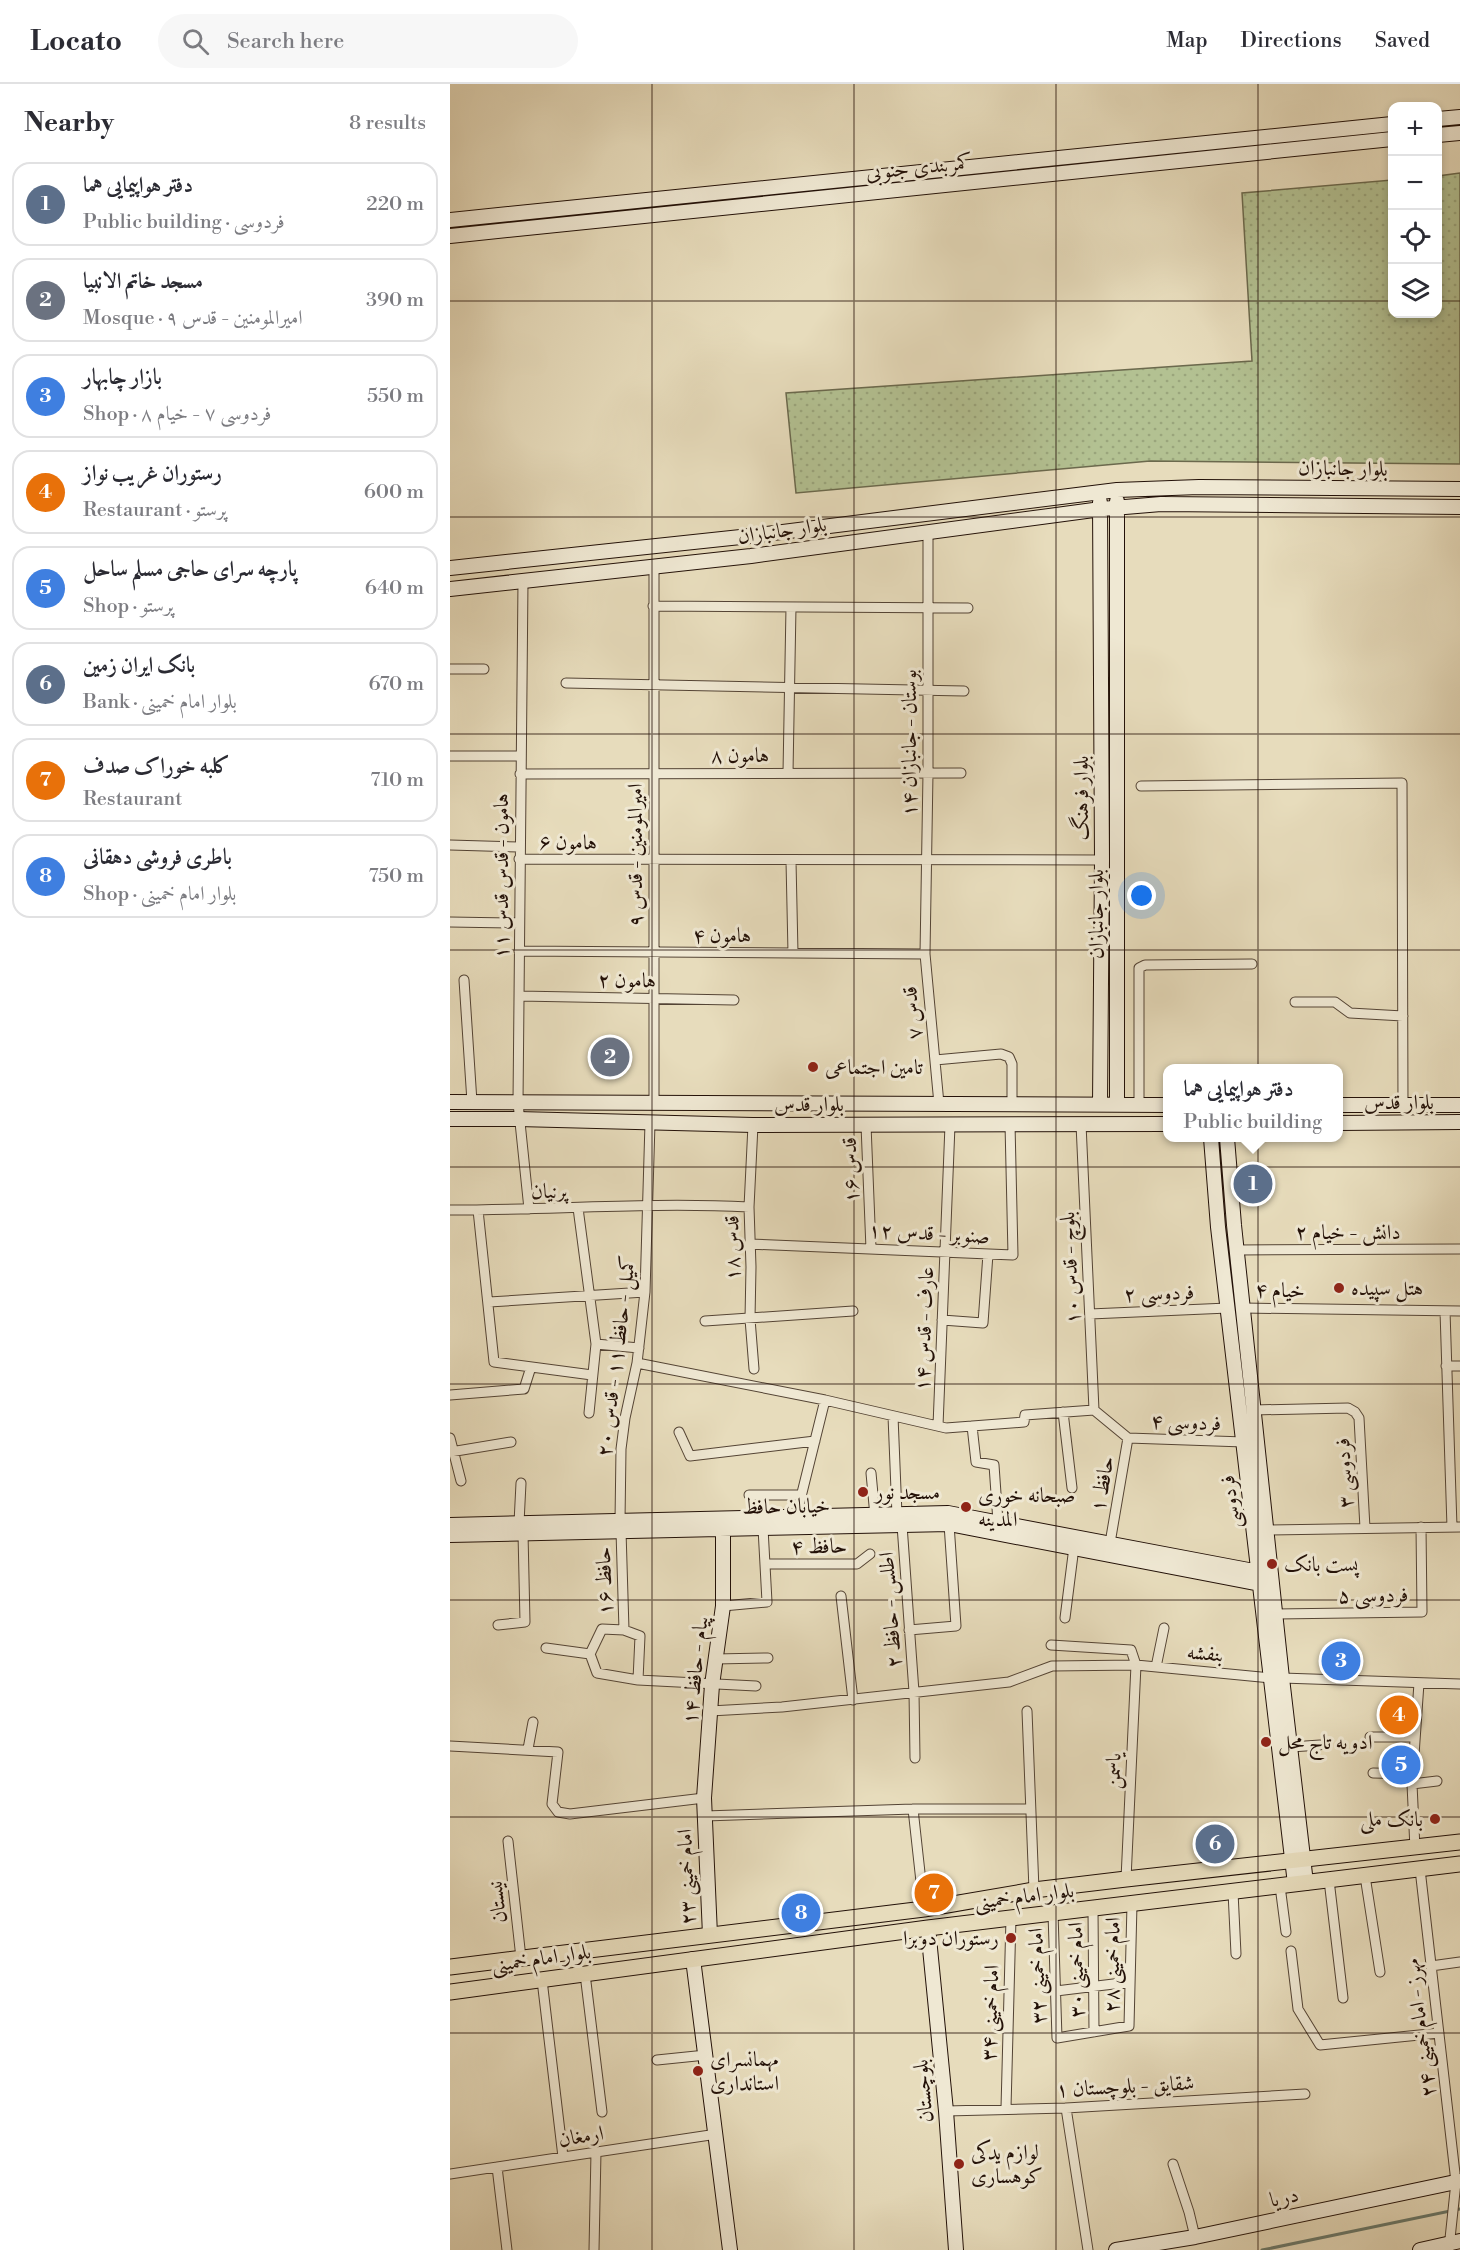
<!DOCTYPE html>
<meta charset="utf-8">
<style>
:root{--surface:#fff;--page:#f7f7f7;--text:#2b2b33;--muted:#7c7c81;--line:#e1e1e2;--accent:#b45309}
body{margin:0;font-family:"Libre Bodoni",Amiri,serif;background:var(--page);color:var(--text)}
.controls{position:absolute;right:18px;top:18px;display:grid;overflow:hidden;border-radius:12px;box-shadow:0 3px 9px #0003}
.controls button{width:54px;height:54px;display:grid;place-items:center;padding:0;border:0;border-bottom:2px solid var(--line);background:var(--surface);color:var(--text);font:30px sans-serif}
.you{position:absolute;left:692px;top:812px;width:21px;height:21px;margin:-15px;border:4px solid #fff;border-radius:50%;background:#1a73e8;box-shadow:0 0 0 9px #1a73e833}
.badge{display:grid;place-items:center;width:39px;height:39px;border-radius:50%;background:var(--accent);color:#fff;font-size:20px;font-weight:700}
.pin{position:absolute;translate:-50% -50%;border:3px solid #fff;box-shadow:0 2px 6px #0006}
.popup{position:absolute;left:713px;top:980px;width:180px;height:78px;box-sizing:border-box;display:grid;place-content:center;border-radius:12px;background:var(--surface);filter:drop-shadow(0 2px 4px #0005);font-size:20px;white-space:nowrap;color:var(--muted)}
.popup b{font-size:22px;color:var(--text)}
.popup::after{content:'';position:absolute;left:50%;top:100%;margin-left:-12px;border:12px solid transparent;border-top-color:var(--surface)}
.list{margin:0;padding:0;list-style:none}
h2{display:flex;justify-content:space-between;align-items:center;height:78px;margin:0;padding:0 24px;font-size:26px}
h2 small{font-size:20px;font-weight:400;color:var(--muted)}
.list li{display:grid;grid-template-columns:39px 1fr auto;gap:18px;align-items:center;box-sizing:border-box;height:84px;margin:0 12px 12px;padding:0 12px;border:2px solid var(--line);border-radius:18px}
.list b{display:block;font-size:22px;white-space:nowrap}
.list p{margin:0;font-size:20px;white-space:nowrap;color:var(--muted)}
.list em{font-size:20px;font-style:normal;color:var(--muted)}
.icon{flex:none;width:33px;height:33px;fill:none;stroke:currentColor;stroke-width:2;stroke-linecap:round;stroke-linejoin:round}
.map{position:relative;flex:none;width:1010px;height:2166px;overflow:hidden}
header{display:flex;align-items:center;gap:36px;box-sizing:border-box;height:84px;padding:0 30px;background:var(--surface);border-bottom:2px solid var(--line)}
header strong{font-size:28px}
nav{display:flex;gap:33px;margin-inline-start:auto;font-size:21px}
.search{width:420px;height:54px;background:var(--page);display:flex;align-items:center;gap:15px;box-sizing:border-box;padding:0 21px;border-radius:33px;color:var(--muted);font-size:22px}
main{display:flex}
aside{flex:1;background:var(--surface)}
.map>svg:first-child{display:block}
</style>
<header>
<strong>Locato</strong>
<div class="search"><svg class="icon" aria-label="search" viewBox="0 0 24 24"><circle cx="10" cy="10" r="6"/><path d="M15 15l6 6"/></svg>Search here</div>
<nav><a>Map</a><a>Directions</a><a>Saved</a></nav>
</header>
<main>
<aside>
<h2>Nearby<small>8 results</small></h2>
<ul class="list">
<li><span class="badge" style="background:#5c6f8a">1</span><div><b>دفتر هواپیمایی هما</b><p>Public building · فردوسی</p></div><em>220 m</em></li>
<li><span class="badge" style="background:#6b7280">2</span><div><b>مسجد خاتم الانبیا</b><p>Mosque · امیرالمومنین - قدس ۹</p></div><em>390 m</em></li>
<li><span class="badge" style="background:#3f7fe0">3</span><div><b>بازار چابهار</b><p>Shop · فردوسی ۷ - خیام ۸</p></div><em>550 m</em></li>
<li><span class="badge" style="background:#e8710a">4</span><div><b>رستوران غریب نواز</b><p>Restaurant · پرستو</p></div><em>600 m</em></li>
<li><span class="badge" style="background:#3f7fe0">5</span><div><b>پارچه سرای حاجی مسلم ساحل</b><p>Shop · پرستو</p></div><em>640 m</em></li>
<li><span class="badge" style="background:#5c6f8a">6</span><div><b>بانک ایران زمین</b><p>Bank · بلوار امام خمینی</p></div><em>670 m</em></li>
<li><span class="badge" style="background:#e8710a">7</span><div><b>کلبه خوراک صدف</b><p>Restaurant</p></div><em>710 m</em></li>
<li><span class="badge" style="background:#3f7fe0">8</span><div><b>باطری فروشی دهقانى</b><p>Shop · بلوار امام خمینی</p></div><em>750 m</em></li>
</ul>
</aside>
<div class="map">
<svg width="1010" height="2166" viewBox="0 0 1010 2166">
<defs>
<pattern id="grass-dots" width="8" height="8" patternUnits="userSpaceOnUse" patternTransform="scale(1.5)"><rect width="8" height="8" fill="#b3c192"/><path d="M2 2h.1M6 6h.1" fill="none" stroke="#9aa57c" stroke-width="1.8" stroke-linecap="round"/></pattern>
</defs>
<rect width="100%" height="100%" fill="#e7dcbc"/>
<filter id="stains"><feTurbulence type="fractalNoise" baseFrequency=".00333" numOctaves="4"/><feColorMatrix values="0 0 0 0 .2 0 0 0 0 .09 0 0 0 0 .02 0 0 0 .5 -.17"/></filter>
<radialGradient id="worn" r=".72"><stop offset=".6" stop-color="#630" stop-opacity="0"/><stop offset="1" stop-color="#630" stop-opacity=".3"/></radialGradient>
<path fill="url(#grass-dots)" stroke="#6b694d" stroke-width="1.5" d="M 1010,89 L 1010,380 L 700,377 L 346,409 L 336,309 L 802,277 L 792,109 L 942,96 L 942,230 L 988,230 L 988,92 Z"/>
<g fill="none" stroke-linecap="round" stroke-linejoin="round">
<path stroke="#69786a" stroke-width="3" d="M 812,2166 L 1010,2125"/>
<g stroke="#544435" stroke-width="11">
<path id="street" d="M 478,447 L 478,689 L 475,870 L 489,1020
M 73,497 L 68,1019 L 79,1125
M 203,522 L 518,524
M 0,585 L 34,585
M 116,599 L 514,607
M 0,672 L 70,672
M 338,689 L 341,523
M 70,690 L 511,689
M 691,702 L 952,699 L 953,1021
M 0,761 L 69,763
M 69,775 L 652,776
M 341,777 L 343,869
M 0,838 L 68,839
M 69,867 L 475,870
M 14,896 L 22,1018
M 69,912 L 284,916
M 845,918 L 885,918 L 900,929 L 953,932
M 485,976 L 551,970 L 559,973 L 562,980 L 562,1020
M 204,1019 L 204,483
M 689,1021 L 689,884 L 695,881 L 802,880
M 631,1040 L 644,1326
M 303,1041 L 299,1123 L 301,1183 L 300,1235 L 304,1285
M 416,1041 L 421,1165
M 128,1124 L 146,1260 L 139,1329
M 0,1126 C 100,1126 199,1118 299,1123
M 28,1126 L 44,1278 L 142,1291
M 299,1160 L 563,1171 L 560,1040
M 787,1166 L 1010,1165
M 39,1218 L 195,1208
M 793,1224 L 1010,1227
M 995,1227 L 1002,1443
M 640,1230 L 778,1224
M 492,1236 L 533,1239 L 538,1170
M 255,1237 L 403,1227
M 146,1260 L 189,1264
M 187,1279 L 375,1316 L 496,1344 L 574,1338 L 575,1331 L 644,1326
M 996,1282 L 1010,1282
M 0,1311 L 74,1305 L 81,1283
M 644,1326 L 678,1354 L 660,1459
M 804,1326 L 898,1324 L 905,1328 L 909,1334 L 915,1444
M 613,1328 L 622,1404
M 443,1332 L 447,1431
M 488,1342 L 500,1041
M 522,1342 L 526,1378 L 544,1381 L 548,1438
M 229,1348 L 240,1372 L 365,1357
M 0,1354 L 11,1397
M 678,1354 L 794,1358
M 0,1368 L 61,1358
M 421,1389 L 425,1432
M 299,1411 L 352,1411
M 346,1433 L 375,1316
M 170,1437 L 171,1365 L 175,1334 L 187,1279 L 195,1208 L 200,1039
M 69,1439 L 71,1399
M 452,1441 L 464,1608 L 465,1674
M 816,1446 L 1010,1443
M 171,1447 L 174,1546
M 315,1480 L 407,1480 L 420,1470
M 391,1512 L 403,1616
M 273,1522 L 317,1518 L 313,1444
M 826,1530 L 972,1528 L 971,1443
M 615,1534 L 624,1463
M 48,1541 L 75,1538 L 73,1449
M 459,1546 L 506,1542 L 499,1440
M 601,1561 L 681,1566 L 686,1581 L 676,1795
M 96,1564 L 140,1570
M 265,1575 L 318,1574
M 706,1583 L 714,1544
M 832,1594 L 1010,1600
M 188,1596 L 190,1552 L 174,1546 L 152,1545 L 140,1570 L 147,1589 L 188,1596 L 306,1602
M 260,1627 L 332,1623 L 559,1598 L 602,1582 L 686,1581 L 821,1594
M 577,1627 L 584,1806
M 920,1653 L 965,1653
M 0,1662 L 108,1668 L 102,1720 L 108,1728 L 120,1730 L 254,1714
M 841,1663 L 870,1661
M 78,1665 L 83,1638
M 923,1689 L 963,1690
M 962,1700 L 987,1697
M 463,1725 L 474,1825
M 255,1732 L 463,1725 L 580,1725
M 58,1757 L 71,1874
M 965,1765 L 962,1700 L 969,1599
M 970,1785 L 1006,2098 L 999,2164
M 915,1792 L 930,1888
M 879,1796 L 893,1914
M 830,1802 L 836,1848
M 783,1808 L 786,1870
M 643,1825 L 644,1948
M 603,1829 L 607,1954 L 679,1942 L 682,1820
M 841,1867 L 848,1925 L 870,1961 L 989,1949
M 981,1882 L 1010,1878
M 135,1890 L 152,2028
M 92,1896 L 113,2073
M 606,1907 L 680,1898
M 207,1976 L 256,1971
M 556,2024 L 561,1834
M 616,2024 L 638,2166
M 496,2027 L 616,2024 L 855,2010
M 723,2080 L 739,2128 L 745,2153
M 47,2083 L 57,2166
M 0,2090 L 267,2050
M 144,2166 L 146,2068"/>
</g>
<g stroke="#231108" stroke-width="16">
<path id="secondary" d="M 988,35 L 1010,33
M 988,51 L 1010,49
M 0,136 L 942,40
M 0,152 L 942,55
M 650,418 L 652,776 L 650,1020
M 0,484 L 300,452 L 667,406 L 749,403 L 1010,405
M 0,505 L 301,472 L 651,425 L 711,420 L 1010,423
M 0,1018 L 718,1021
M 667,1020 L 667,417
M 888,1021 L 1010,1021
M 0,1035 L 68,1035 L 303,1041 L 718,1040
M 888,1039 L 1010,1038
M 761,1054 L 768,1143 L 845,1800
M 777,1054 L 784,1141 L 832,1594 L 856,1799
M 0,1441 L 498,1429 L 809,1488
M 0,1451 L 499,1440 L 810,1500
M 478,1844 L 496,2027 L 506,2166
M 260,1851 L 254,1714 L 262,1601 L 273,1522 L 273,1445
M 243,1875 L 280,2166
M 666,2166 L 745,2153 L 1010,2097
M 970,2166 L 1010,2157"/>
</g>
<g stroke="#231108" stroke-width="17">
<path id="primary" d="M 0,1883 L 474,1825 L 584,1806 L 676,1795 L 1010,1758
M 0,1908 L 478,1844 L 1010,1780"/>
</g>
<use href="#street" stroke="#efe8d3" stroke-width="9"/>
<use href="#secondary" stroke="#efe8d3" stroke-width="14"/>
<use href="#primary" stroke="#e7dcbc" stroke-width="15"/>
</g>
<path fill="none" stroke="#231108" stroke-width="1.5" stroke-opacity="0.55" d="M 202,0 L 202,2166M 404,0 L 404,2166M 606,0 L 606,2166M 808,0 L 808,2166M 0,217 L 942,217M 988,217 L 1010,217M 0,433 L 1010,433M 0,650 L 1010,650M 0,866 L 1010,866M 0,1083 L 1010,1083M 0,1300 L 1010,1300M 0,1516 L 1010,1516M 0,1733 L 1010,1733M 0,1949 L 1010,1949"/>
<g fill="#8f2418" stroke="#efe8d3" stroke-width="2">
<circle cx="363" cy="983" r="6"/>
<circle cx="889" cy="1204" r="6"/>
<circle cx="413" cy="1408" r="6"/>
<circle cx="516" cy="1423" r="6"/>
<circle cx="822" cy="1480" r="6"/>
<circle cx="816" cy="1658" r="6"/>
<circle cx="985" cy="1735" r="6"/>
<circle cx="561" cy="1854" r="6"/>
<circle cx="248" cy="1987" r="6"/>
<circle cx="509" cy="2080" r="6"/>
</g>
<g text-anchor="middle" stroke-width="6" stroke-linejoin="round" paint-order="stroke">
<g font-size="21" fill="#231108" stroke="#efe8d3">
<text transform="translate(469 83) rotate(-6)" y="7">کمربندی جنوبی</text>
<text transform="translate(893 384) rotate(1)" y="7">بلوار جانبازان</text>
<text transform="translate(332 446) rotate(-8)" y="7">بلوار جانبازان</text>
<text transform="translate(459 659) rotate(-90)" y="7">بوستان - جانبازان ۱۴</text>
<text x="290" y="678">هامون ۸</text>
<text transform="translate(631 714) rotate(-90)" y="7">بلوار فرهنگ</text>
<text transform="translate(118 758) rotate(1)" y="7">هامون ۶</text>
<text transform="translate(185 771) rotate(-90)" y="7">امیرالمومنین - قدس ۹</text>
<text transform="translate(51 792) rotate(-90)" y="7">هامون - قدس قدس ۱۱</text>
<text transform="translate(646 830) rotate(-90)" y="7">بلوار جانبازان</text>
<text x="272" y="858">هامون ۴</text>
<text transform="translate(177 896) rotate(1)" y="7">هامون ۲</text>
<text transform="translate(462 929) rotate(-96)" y="7">قدس ۷</text>
<text x="949" y="1025">بلوار قدس</text>
<text x="359" y="1027">بلوار قدس</text>
<text transform="translate(400 1086) rotate(-92)" y="7">قدس ۱۶</text>
<text transform="translate(99 1107) rotate(-1)" y="7">پرنیان</text>
<text x="898" y="1155">دانش - خیام ۲</text>
<text transform="translate(479 1149) rotate(3)" y="7">صنوبر - قدس ۱۲</text>
<text transform="translate(282 1164) rotate(-91)" y="7">قدس ۱۸</text>
<text transform="translate(620 1184) rotate(-93)" y="7">بلوچ - قدس ۱۰</text>
<text transform="translate(830 1206) rotate(1)" y="7">خیام ۴</text>
<text transform="translate(709 1209) rotate(-2)" y="7">فردوسی ۲</text>
<text transform="translate(474 1245) rotate(-88)" y="7">عارف - قدس ۱۴</text>
<text transform="translate(166 1272) rotate(-83)" y="7">کمیل - حافظ ۱۱ - قدس ۲۰</text>
<text transform="translate(736 1338) rotate(2)" y="7">فردوسی ۴</text>
<text transform="translate(894 1389) rotate(-93)" y="7">فردوسی ۳</text>
<text transform="translate(652 1400) rotate(-80)" y="7">حافظ ۱</text>
<text transform="translate(780 1418) rotate(-97)" y="7">فردوسی</text>
<text transform="translate(336 1422) rotate(-1)" y="7">خیابان حافظ</text>
<text transform="translate(369 1462) rotate(-1)" y="7">حافظ ۴</text>
<text transform="translate(154 1497) rotate(-92)" y="7">حافظ ۱۶</text>
<text transform="translate(923 1511) rotate(-1)" y="7">فردوسی ۵</text>
<text transform="translate(440 1526) rotate(-94)" y="7">اطلس - حافظ ۲</text>
<text transform="translate(755 1569) rotate(5)" y="7">بنفشه</text>
<text transform="translate(245 1586) rotate(-84)" y="7">پیام - حافظ ۱۴</text>
<text transform="translate(663 1687) rotate(-88)" y="7">یاسمن</text>
<text transform="translate(236 1793) rotate(-92)" y="7">امام خمینی ۲۳</text>
<text transform="translate(574 1812) rotate(-7)" y="7">بلوار امام خمینی</text>
<text transform="translate(47 1818) rotate(-97)" y="7">نیستان</text>
<text transform="translate(91 1874) rotate(-8)" y="7">بلوار امام خمینی</text>
<text transform="translate(662 1881) rotate(-89)" y="7">امام خمینی ۲۸</text>
<text transform="translate(626 1886) rotate(-91)" y="7">امام خمینی ۳۰</text>
<text transform="translate(587 1892) rotate(-92)" y="7">امام خمینی ۳۲</text>
<text transform="translate(540 1929) rotate(-88)" y="7">امام خمینی ۳۴</text>
<text transform="translate(970 1944) rotate(-97)" y="7">مهرز - امام خمینی ۲۴</text>
<text transform="translate(675 2002) rotate(-3)" y="7">شقایق - بلوچستان ۱</text>
<text transform="translate(473 2007) rotate(-95)" y="7">بلوچستان</text>
<text transform="translate(131 2052) rotate(-9)" y="7">ارمغان</text>
<text transform="translate(834 2113) rotate(-12)" y="7">دریا</text>
</g>
<g font-size="21" fill="#231108" stroke="#efe8d3" text-anchor="start">
<text x="375" y="990">تامین اجتماعی</text>
<text x="901" y="1211">هتل سپیده</text>
<text x="425" y="1415">مسجد نور</text>
<text x="528" y="1418">صبحانه خوری<tspan x="528" dy="24">المدینه</tspan></text>
<text x="834" y="1487">پست بانک</text>
<text x="828" y="1665">ادویه تاج محل</text>
<text x="973" y="1742" text-anchor="end">بانک ملی</text>
<text x="549" y="1861" text-anchor="end">رستوران دوبرا</text>
<text x="260" y="1982">مهمانسرای<tspan x="260" dy="24">استانداری</tspan></text>
<text x="521" y="2075">لوازم یدکی<tspan x="521" dy="24">کوهساری</tspan></text>
</g>
</g>
<rect width="100%" height="100%" filter="url(#stains)"/>
<rect width="100%" height="100%" fill="url(#worn)"/>
</svg>
<div class="controls">
<button>+</button>
<button>−</button>
<button><svg class="icon" aria-label="locate" viewBox="0 0 24 24"><circle cx="12" cy="12" r="6"/><path d="M12 2v4M12 18v4M2 12h4M18 12h4"/></svg></button>
<button><svg class="icon" aria-label="layers" viewBox="0 0 24 24"><path d="M12 4l9 5-9 5-9-5zM3 14l9 5 9-5"/></svg></button>
</div>
<div class="you"></div>
<div class="pin badge" style="left:803px;top:1100px;background:#5c6f8a">1</div>
<div class="popup"><b>دفتر هواپیمایی هما</b>Public building</div>
<div class="pin badge" style="left:160px;top:973px;background:#6b7280">2</div>
<div class="pin badge" style="left:891px;top:1577px;background:#3f7fe0">3</div>
<div class="pin badge" style="left:949px;top:1631px;background:#e8710a">4</div>
<div class="pin badge" style="left:951px;top:1681px;background:#3f7fe0">5</div>
<div class="pin badge" style="left:765px;top:1760px;background:#5c6f8a">6</div>
<div class="pin badge" style="left:484px;top:1809px;background:#e8710a">7</div>
<div class="pin badge" style="left:351px;top:1829px;background:#3f7fe0">8</div>
</div>
</main>
